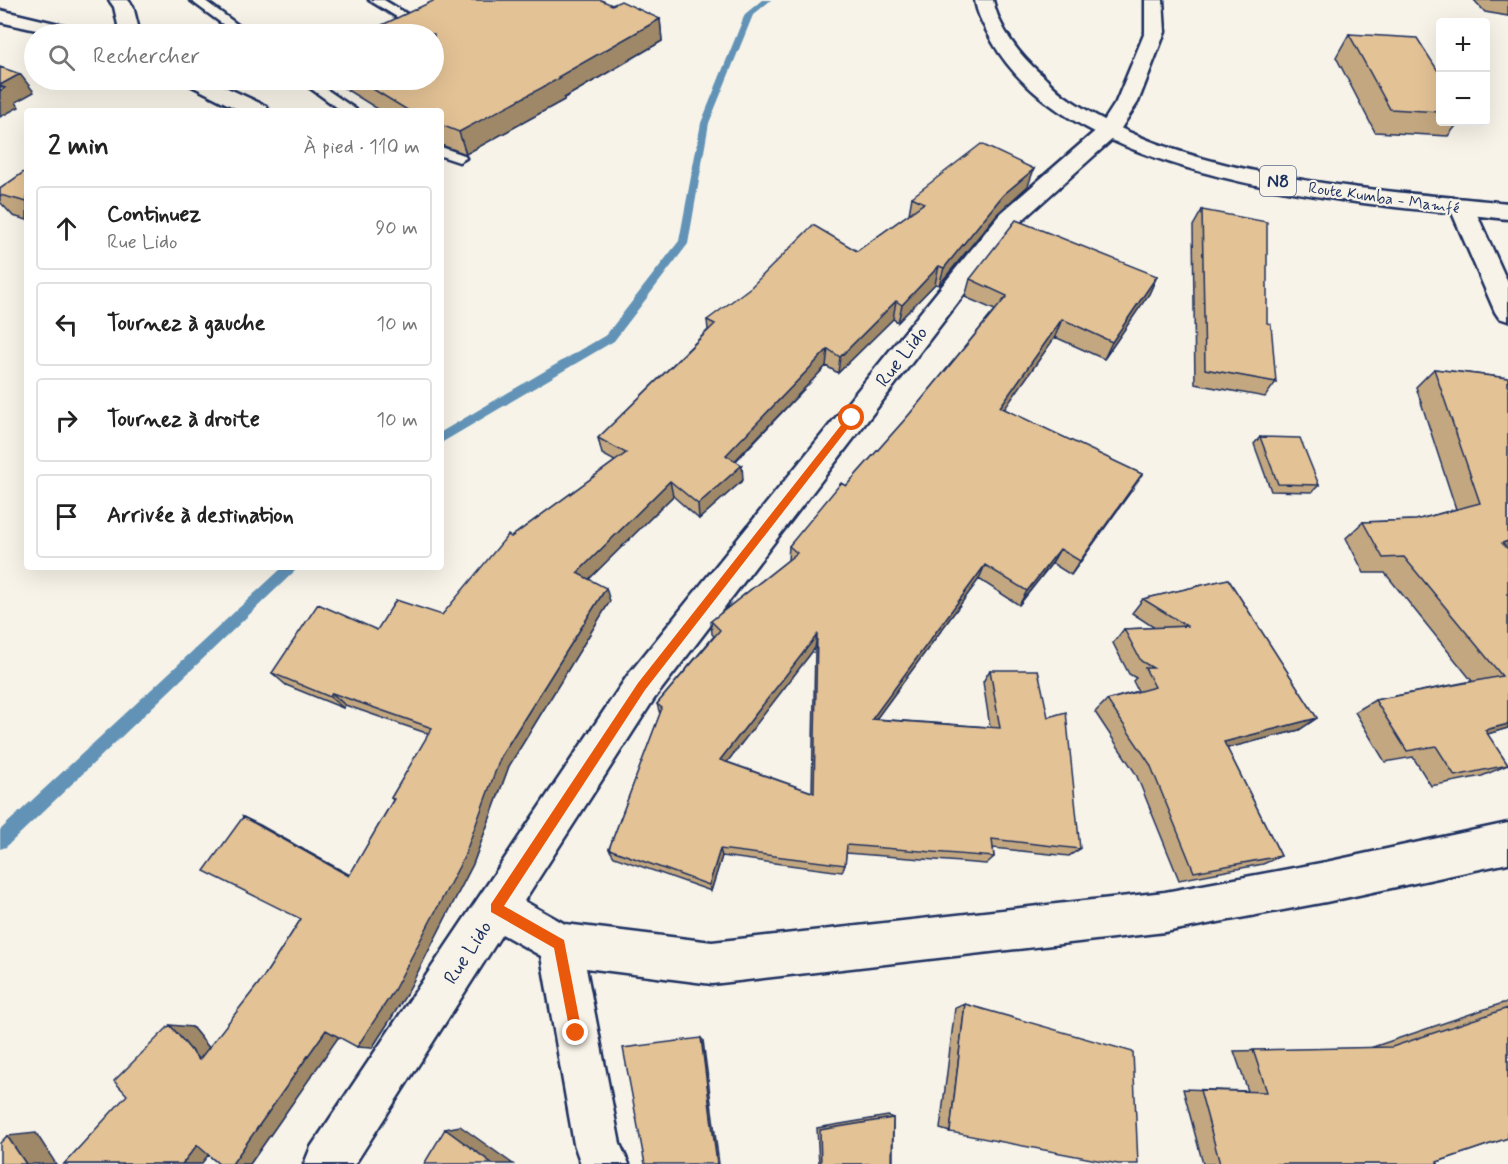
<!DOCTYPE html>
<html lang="fr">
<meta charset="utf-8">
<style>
:root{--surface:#fff;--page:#f6f6f6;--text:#222;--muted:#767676;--line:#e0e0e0}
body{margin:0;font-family:Mynerve,sans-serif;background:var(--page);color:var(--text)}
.controls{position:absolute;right:18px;top:18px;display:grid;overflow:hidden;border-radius:6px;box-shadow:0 6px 24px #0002}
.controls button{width:54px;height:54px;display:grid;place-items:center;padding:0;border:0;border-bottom:2px solid var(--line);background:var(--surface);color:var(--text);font:30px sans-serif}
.stop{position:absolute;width:18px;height:18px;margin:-14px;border:4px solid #ea580c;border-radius:50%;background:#fff}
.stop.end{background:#ea580c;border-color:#fff;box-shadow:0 2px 6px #0008}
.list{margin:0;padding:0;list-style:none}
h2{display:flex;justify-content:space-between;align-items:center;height:78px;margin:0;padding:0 24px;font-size:26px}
h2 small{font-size:20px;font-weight:400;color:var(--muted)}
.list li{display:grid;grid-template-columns:39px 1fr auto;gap:18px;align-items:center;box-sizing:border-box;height:84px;margin:0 12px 12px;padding:0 12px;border:2px solid var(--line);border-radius:6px}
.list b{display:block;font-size:22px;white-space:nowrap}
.list p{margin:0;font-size:20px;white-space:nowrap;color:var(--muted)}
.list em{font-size:20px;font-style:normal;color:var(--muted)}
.icon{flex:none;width:33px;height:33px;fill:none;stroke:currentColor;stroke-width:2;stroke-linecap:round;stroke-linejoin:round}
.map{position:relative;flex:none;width:1508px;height:1164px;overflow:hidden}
.search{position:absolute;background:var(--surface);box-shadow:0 6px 24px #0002;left:24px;top:24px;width:420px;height:66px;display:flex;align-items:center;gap:15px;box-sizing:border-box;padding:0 21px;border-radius:33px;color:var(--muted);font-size:22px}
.panel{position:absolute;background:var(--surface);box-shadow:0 6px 24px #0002;left:24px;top:108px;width:420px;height:462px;border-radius:6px}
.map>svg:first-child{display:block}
</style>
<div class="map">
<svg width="1508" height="1164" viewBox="0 0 1508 1164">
<rect width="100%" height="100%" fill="#f7f3e8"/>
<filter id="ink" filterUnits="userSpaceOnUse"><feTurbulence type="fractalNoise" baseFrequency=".0167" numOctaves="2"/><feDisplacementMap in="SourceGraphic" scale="12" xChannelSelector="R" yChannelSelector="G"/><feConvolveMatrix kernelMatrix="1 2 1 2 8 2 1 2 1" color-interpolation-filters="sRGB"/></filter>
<g filter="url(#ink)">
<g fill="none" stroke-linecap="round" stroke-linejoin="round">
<path fill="#6293b7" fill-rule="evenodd" d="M 762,0 L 771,0 L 753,15 L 709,123 L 688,244 L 614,341 L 441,443 L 441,432 L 606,335 L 679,241 L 701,123 L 745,14 Z
M 283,567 L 299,567 L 6,847 L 0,849 L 0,830 Z"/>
<g stroke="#1b2f5e" stroke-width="5">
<path id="lane" d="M 190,0 L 204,0 L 250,34 L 236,34 Z
M 369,0 L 384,0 L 420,22 L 414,26 L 410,25 Z
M 299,80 L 313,80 L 358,111 L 342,111 Z
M 441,147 L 464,155 L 466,158 L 459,162 L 441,156 Z"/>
</g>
<g stroke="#1b2f5e" stroke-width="5">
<path id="street" d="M 109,0 L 128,0 L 133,6 L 140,34 L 120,34 L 114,7 Z
M 1145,0 L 1163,0 L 1165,32 L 1138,102 L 1116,136 L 1018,224 L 654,699 L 524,901 L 565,924 L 712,942 L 1165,892 L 1326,862 L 1508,823 L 1508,863 L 1326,902 L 1165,932 L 712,984 L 586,968 L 620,1144 L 629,1164 L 581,1164 L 574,1144 L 541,956 L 502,934 L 355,1164 L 304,1164 L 311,1147 L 628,675 L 1000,214 L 1100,127 L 1116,102 L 1145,32 Z
M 0,10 L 84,30 L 87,34 L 54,34 L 0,22 Z
M 185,80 L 210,80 L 266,106 L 269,111 L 241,111 L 188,84 Z
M 1462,201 L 1470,203 L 1474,208 L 1508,283 L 1508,321 L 1499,318 L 1495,312 L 1450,208 L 1454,203 Z"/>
</g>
<g stroke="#1b2f5e" stroke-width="5">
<path id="highway" d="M 975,0 L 993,0 C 999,29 1020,56 1042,75 C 1050,83 1059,93 1069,99 C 1188,180 1368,189 1508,203 L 1508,219 C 1361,203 1072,185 992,41 C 985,28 977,15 975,0 Z"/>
</g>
<use href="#lane" fill="#f7f3e8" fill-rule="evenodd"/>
<use href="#street" fill="#f7f3e8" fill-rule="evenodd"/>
<use href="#highway" fill="#f7f3e8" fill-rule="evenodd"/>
</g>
<path fill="#c3a780" stroke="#1b2f5e" stroke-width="1.5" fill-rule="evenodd" d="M 1474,0 L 1508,0 L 1508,16 L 1485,12 Z
M 612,5 L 660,19 L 662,41 L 564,98 L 564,100 L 466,154 L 441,145 L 441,111 L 381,111 L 331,80 L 434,80 Z
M 1349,34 L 1440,74 L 1440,122 L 1459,122 L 1448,136 L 1375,132 L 1336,57 Z
M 27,170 L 27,220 L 13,216 L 0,202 L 0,189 Z
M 1028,186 L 998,213 L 939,285 L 935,284 L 898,322 L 893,319 L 838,373 L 826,366 L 736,461 L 743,480 L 699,519 L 673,496 L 589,579 L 610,601 L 509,766 L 473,864 L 406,995 L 372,1048 L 338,1037 L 250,1164 L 219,1164 L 208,1155 L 201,1164 L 64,1164 L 192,1027 L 209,1048 L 263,978 L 301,919 L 243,817 L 350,875 L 393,800 L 391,798 L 429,734 L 345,705 L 343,708 L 286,685 L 272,673 L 377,630 L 442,615 L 511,537 L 615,461 L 602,454 L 598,438 L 708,330 L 707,320 L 857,251 L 909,214 L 912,197 Z
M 1202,210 L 1276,382 L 1265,397 L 1195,384 L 1193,226 Z
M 1157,276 L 1149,294 L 1104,359 L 1055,337 L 1004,409 L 1142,474 L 1071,575 L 1052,563 L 1019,605 L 979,579 L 876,719 L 990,727 L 983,682 L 990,670 L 1048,717 L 1080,849 L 1069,856 L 993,848 L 994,857 L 986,864 L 846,853 L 845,865 L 842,872 L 722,856 L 711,891 L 614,857 L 609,849 L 660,714 L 657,704 L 714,636 L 712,634 L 711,621 L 788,560 L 789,546 L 846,486 L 908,416 L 995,310 L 965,297 L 970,279 ZM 815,648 L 812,792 L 727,762 Z
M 1434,369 L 1508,378 L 1508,728 L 1487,734 L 1508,765 L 1482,776 L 1431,786 L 1413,757 L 1385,762 L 1355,712 L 1375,700 L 1472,681 L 1385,573 L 1364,573 L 1346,538 L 1363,522 L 1416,520 L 1456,509 L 1416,387 Z
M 1260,437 L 1319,485 L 1312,492 L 1271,491 L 1254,444 Z
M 1228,579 L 1317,718 L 1299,730 L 1227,748 L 1281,856 L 1263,864 L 1179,880 L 1136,774 L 1095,712 L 1107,700 L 1138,691 L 1133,681 L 1136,678 L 1129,674 L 1113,643 L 1124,629 L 1155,628 L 1132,613 L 1143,599 Z
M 1503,1003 L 1508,1003 L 1508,1138 L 1437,1162 L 1438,1164 L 1203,1164 L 1183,1089 L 1248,1091 L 1234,1051 L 1370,1048 Z
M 965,1004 L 950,1132 L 940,1129 L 955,1008 Z
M 888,1116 L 893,1118 L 893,1164 L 819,1164 L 817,1128 Z"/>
<path fill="#9f8868" stroke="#1b2f5e" stroke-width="1.5" d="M 660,19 L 662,41 L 564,98 L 564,100 L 466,154 L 459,132 Z
M 20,74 L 34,92 L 16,102 L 19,107 L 0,117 L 0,85 Z
M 1034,169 L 1028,186 L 998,213 L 939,285 L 944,268 L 1003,195 Z
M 939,266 L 935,284 L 898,322 L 902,305 Z
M 1157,276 L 1149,294 L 1104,359 L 1112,342 Z
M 896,301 L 893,319 L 838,373 L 840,357 Z
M 1062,319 L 1055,337 L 994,424 L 1000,407 Z
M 828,349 L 826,366 L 726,470 L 726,455 Z
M 742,465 L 743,480 L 699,519 L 698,504 Z
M 1142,474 L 1132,490 L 1071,575 L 1080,561 Z
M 670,481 L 673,496 L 582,586 L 577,573 Z
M 1508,541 L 1508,550 L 1502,543 Z
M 1060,549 L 1052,563 L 1019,605 L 1027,591 Z
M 985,565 L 979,579 L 868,730 L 872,719 Z
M 606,588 L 610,601 L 509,766 L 473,864 L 406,995 L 372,1048 L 357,1047 L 501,756 Z
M 817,635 L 815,648 L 721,770 L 720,760 Z
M 332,693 L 345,705 L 343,708 L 330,697 Z
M 1317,718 L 1299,730 L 1208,753 L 1224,742 Z
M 1508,724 L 1508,728 L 1461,742 L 1485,730 Z
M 243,817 L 260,825 L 363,883 L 349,876 Z
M 720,849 L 722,856 L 711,891 L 709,885 Z
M 170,1025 L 192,1027 L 220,1061 L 199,1060 Z
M 326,1030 L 342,1032 L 250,1164 L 232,1164 Z
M 701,1038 L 703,1040 L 719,1164 L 717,1164 Z
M 460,1126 L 513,1164 L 493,1164 L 445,1129 Z
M 36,1133 L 56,1164 L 26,1164 L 7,1136 Z
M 218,1143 L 201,1164 L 182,1164 L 197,1145 Z"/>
<path fill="#e3c295" stroke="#1b2f5e" stroke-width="1.5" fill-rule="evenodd" d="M 435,0 L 601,0 L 612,5 L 621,1 L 660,19 L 558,77 L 560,78 L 459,132 L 441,125 L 441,111 L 409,111 L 358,80 L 434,80 L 434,34 L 363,34 Z
M 1349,34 L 1417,38 L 1440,74 L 1440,112 L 1390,109 Z
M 0,67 L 20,74 L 0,85 Z
M 0,86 L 5,88 L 0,91 Z
M 981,144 L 1034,169 L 1003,195 L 944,268 L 939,266 L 902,305 L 896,301 L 840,357 L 828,349 L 726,455 L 742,465 L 698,504 L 670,481 L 577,573 L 606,588 L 501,756 L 464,857 L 393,992 L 357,1047 L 326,1030 L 232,1164 L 219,1164 L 197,1145 L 182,1164 L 64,1164 L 127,1095 L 114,1081 L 170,1025 L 199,1060 L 263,978 L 301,919 L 204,871 L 243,817 L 349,876 L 394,799 L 391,798 L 432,728 L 332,693 L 330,697 L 272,673 L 318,604 L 377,630 L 396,600 L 442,615 L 508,535 L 511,537 L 626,453 L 598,438 L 715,324 L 707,320 L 751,287 L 813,225 L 857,251 L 924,203 L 912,197 Z
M 27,170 L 27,202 L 0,195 L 0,189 Z
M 1202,210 L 1267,222 L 1267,323 L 1271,324 L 1276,382 L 1205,369 Z
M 1016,220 L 1157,276 L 1112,342 L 1062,319 L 1000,407 L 1142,474 L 1080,561 L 1060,549 L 1027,591 L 985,565 L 872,719 L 1000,728 L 990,670 L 1038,670 L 1048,717 L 1066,712 L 1080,849 L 992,839 L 994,857 L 847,845 L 845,865 L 720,849 L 709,885 L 609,849 L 662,708 L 657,704 L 720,630 L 711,621 L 797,553 L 789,546 L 841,483 L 846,486 L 908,416 L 1007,296 L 970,279 ZM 817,635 L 814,793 L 720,760 Z
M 1434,369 L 1508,378 L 1508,541 L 1502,543 L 1508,549 L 1508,724 L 1485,730 L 1508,765 L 1455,776 L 1436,746 L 1407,751 L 1375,700 L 1502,676 L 1404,557 L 1383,558 L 1363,522 L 1416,520 L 1480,503 Z
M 1260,437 L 1300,438 L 1319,485 L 1278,484 Z
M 1228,579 L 1317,718 L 1224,742 L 1281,856 L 1194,872 L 1150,764 L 1107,700 L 1155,687 L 1145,668 L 1153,668 L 1141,661 L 1124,629 L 1187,626 L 1143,599 Z
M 965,1004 L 1133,1052 L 1138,1164 L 1118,1164 L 950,1132 Z
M 1508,1008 L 1508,1138 L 1437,1162 L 1438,1164 L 1220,1164 L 1200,1090 L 1267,1092 L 1253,1050 L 1392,1047 Z
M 701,1038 L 717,1164 L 645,1164 L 623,1048 Z
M 893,1118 L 892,1164 L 821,1164 L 820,1130 Z
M 445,1129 L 493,1164 L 424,1164 Z
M 7,1136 L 26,1164 L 0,1164 L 0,1143 Z"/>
</g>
<path fill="#ea580c" d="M 849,415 L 852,415 L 856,418 L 645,690 L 504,906 L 564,940 L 582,1033 L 581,1038 L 576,1040 L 571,1038 L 554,948 L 491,912 L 491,904 L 638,683 Z"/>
<g text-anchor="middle" stroke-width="4.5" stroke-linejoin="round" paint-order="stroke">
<g font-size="16" fill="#1b2f5e" stroke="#f7f3e8">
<text transform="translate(1384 197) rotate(8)" y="6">Route Kumba - Mamfé</text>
</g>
<rect fill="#f7f3e8" stroke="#5d6a87" stroke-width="1.5" x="1260" y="166" width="36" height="30" rx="4.5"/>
<g font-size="18" font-weight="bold" fill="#1b2f5e">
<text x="1278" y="187">N8</text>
</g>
<g font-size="20" fill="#1b2f5e" stroke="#f7f3e8">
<text transform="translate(901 356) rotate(-52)" y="7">Rue Lido</text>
<text transform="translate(467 952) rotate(-57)" y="7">Rue Lido</text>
</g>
</g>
</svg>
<div class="controls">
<button>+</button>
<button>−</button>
</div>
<div class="stop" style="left:852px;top:418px"></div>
<div class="stop end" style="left:576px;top:1033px"></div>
<div class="search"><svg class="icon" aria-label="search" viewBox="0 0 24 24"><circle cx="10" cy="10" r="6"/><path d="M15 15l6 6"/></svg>Rechercher</div>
<section class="panel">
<h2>2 min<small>À pied · 110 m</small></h2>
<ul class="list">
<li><svg class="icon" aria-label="ahead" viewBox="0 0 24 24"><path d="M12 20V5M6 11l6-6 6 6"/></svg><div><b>Continuez</b><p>Rue Lido</p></div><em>90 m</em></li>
<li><svg class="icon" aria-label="left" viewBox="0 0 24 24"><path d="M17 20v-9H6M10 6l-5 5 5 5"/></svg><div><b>Tournez à gauche</b></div><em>10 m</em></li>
<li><svg class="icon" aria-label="right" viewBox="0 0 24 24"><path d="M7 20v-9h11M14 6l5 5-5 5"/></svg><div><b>Tournez à droite</b></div><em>10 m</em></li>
<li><svg class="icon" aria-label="arrive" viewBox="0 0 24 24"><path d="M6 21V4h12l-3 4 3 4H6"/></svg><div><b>Arrivée à destination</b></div></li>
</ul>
</section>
</div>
